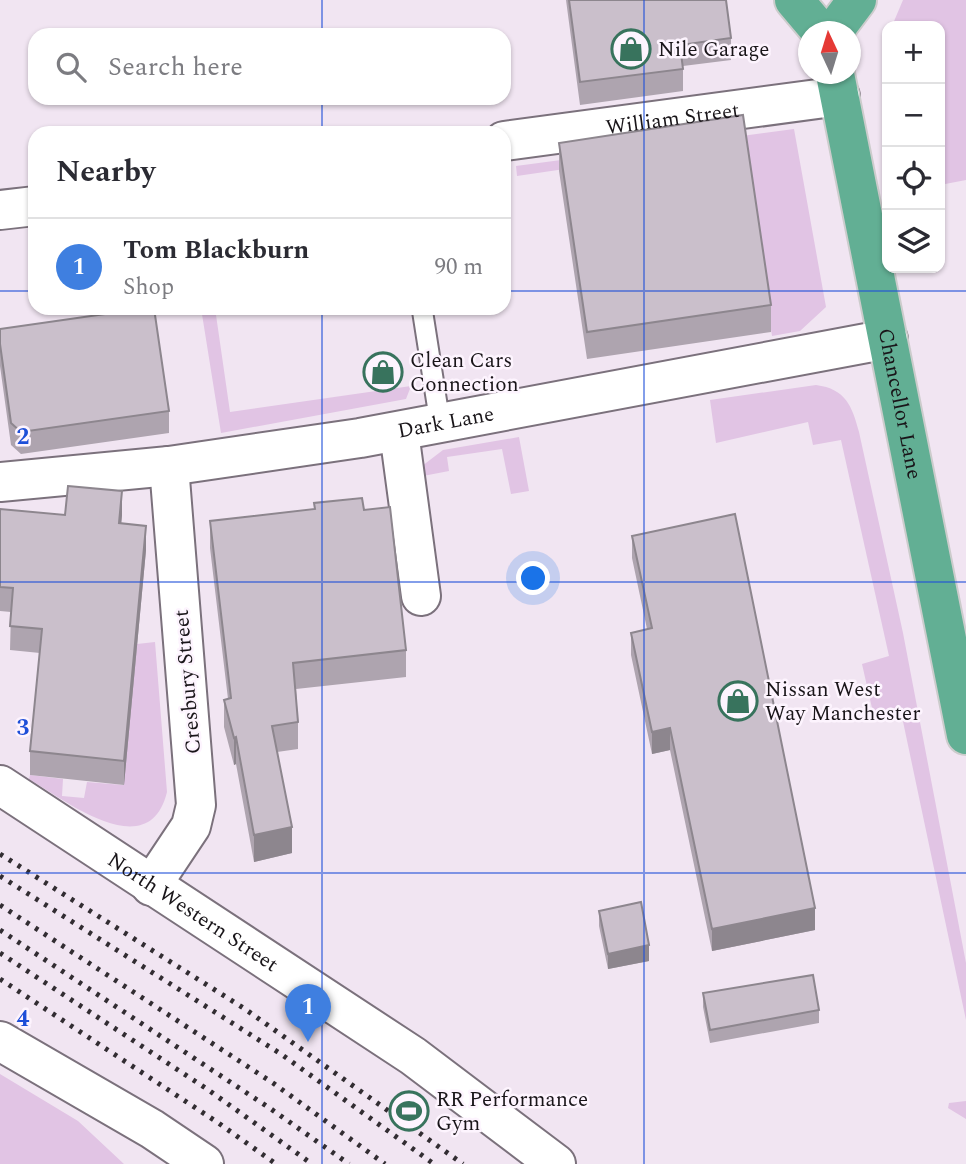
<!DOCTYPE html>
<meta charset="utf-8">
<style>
:root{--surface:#fff;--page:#f7f7f7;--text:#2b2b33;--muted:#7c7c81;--line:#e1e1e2;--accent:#1a73e8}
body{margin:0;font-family:Spectral,serif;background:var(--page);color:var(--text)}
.controls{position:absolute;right:21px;top:21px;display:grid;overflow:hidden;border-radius:14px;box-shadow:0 2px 5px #0004}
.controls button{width:63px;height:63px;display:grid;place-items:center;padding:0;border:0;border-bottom:2px solid var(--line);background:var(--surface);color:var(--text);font:35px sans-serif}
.compass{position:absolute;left:798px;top:21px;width:63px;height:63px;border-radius:50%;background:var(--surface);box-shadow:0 2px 5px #0004;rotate:356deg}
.you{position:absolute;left:534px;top:579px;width:24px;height:24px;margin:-18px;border:5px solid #fff;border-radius:50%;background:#1a73e8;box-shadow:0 0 0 10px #1a73e833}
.badge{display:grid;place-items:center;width:46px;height:46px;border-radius:50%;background:var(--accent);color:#fff;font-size:23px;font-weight:700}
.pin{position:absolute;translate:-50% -58px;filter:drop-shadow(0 2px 4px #0008)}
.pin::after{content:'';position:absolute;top:37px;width:24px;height:21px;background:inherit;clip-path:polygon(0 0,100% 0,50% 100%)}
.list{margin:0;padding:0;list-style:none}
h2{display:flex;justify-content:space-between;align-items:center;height:91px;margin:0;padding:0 28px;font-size:30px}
h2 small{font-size:23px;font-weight:400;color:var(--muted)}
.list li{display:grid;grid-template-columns:46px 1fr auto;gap:21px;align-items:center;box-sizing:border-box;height:98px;padding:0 28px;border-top:2px solid var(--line)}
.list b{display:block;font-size:26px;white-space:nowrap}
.list p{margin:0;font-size:23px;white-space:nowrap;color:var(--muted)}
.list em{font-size:23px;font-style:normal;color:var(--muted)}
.icon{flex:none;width:38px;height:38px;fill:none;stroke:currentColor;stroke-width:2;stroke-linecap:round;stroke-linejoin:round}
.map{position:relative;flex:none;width:966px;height:1164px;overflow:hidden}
.search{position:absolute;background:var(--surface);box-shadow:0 2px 5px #0004;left:28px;top:28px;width:483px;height:77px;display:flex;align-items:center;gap:18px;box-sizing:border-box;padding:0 24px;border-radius:21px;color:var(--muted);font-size:26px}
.panel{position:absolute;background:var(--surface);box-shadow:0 2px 5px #0004;left:28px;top:126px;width:483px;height:189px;border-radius:21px}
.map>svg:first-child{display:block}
</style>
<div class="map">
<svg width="966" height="1164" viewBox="0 0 966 1164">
<rect width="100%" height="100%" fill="#f1e5f2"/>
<path fill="#e1c4e4" d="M 903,0 L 966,0 L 966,180 L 940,185 L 940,26 L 892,26 Z
M 794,129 L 826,307 L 800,331 L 772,336 L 742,143 L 517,176 L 516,166 Z
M 201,308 L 215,308 L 230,412 L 411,386 L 406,399 L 221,433 Z
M 816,385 C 846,389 852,406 859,432 L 903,633 L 966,963 L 966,1020 L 901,712 L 874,717 L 862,664 L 889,656 L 841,440 L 813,445 L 808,422 L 716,443 L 710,400 Z
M 519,437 L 529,491 L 511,494 L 502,449 L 447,457 L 449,471 L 423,476 L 422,466 L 443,450 Z
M 155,642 L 167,792 C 149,866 66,801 29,779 L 30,775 L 63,779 L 62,796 L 84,798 L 87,782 L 123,785 L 137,644 Z
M 0,1074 L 78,1121 L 124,1164 L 0,1164 Z
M 966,1101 L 966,1119 L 948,1108 L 949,1103 Z"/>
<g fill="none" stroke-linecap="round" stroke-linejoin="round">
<g stroke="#7b717c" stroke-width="23">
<path id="service" d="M 422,308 L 440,423"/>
</g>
<g stroke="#7b717c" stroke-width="42">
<g id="minor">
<path id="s1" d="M 504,141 L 840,96"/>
<path d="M 0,210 L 35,206"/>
<path d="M 399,432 L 421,596"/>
<path id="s2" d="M 0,482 L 169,466 L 360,438 L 888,339"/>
<path id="s3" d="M 0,785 L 413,1056 L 556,1164"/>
<path d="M 151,886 L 191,826 L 196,805 L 169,466"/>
<path d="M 0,1041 L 152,1129 L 204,1164"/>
</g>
</g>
<g stroke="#ccc" stroke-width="42">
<g id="trunk">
<path d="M 794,0 L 821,32"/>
<path d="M 833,32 L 857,0"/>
<path id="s4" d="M 835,74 L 966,735"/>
</g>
</g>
<use href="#service" stroke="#fff" stroke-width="19"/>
<use href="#minor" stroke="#fff" stroke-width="38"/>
<use href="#trunk" stroke="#62af94" stroke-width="38"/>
<path stroke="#322d32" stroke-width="5" stroke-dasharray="3.5 7" stroke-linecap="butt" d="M 0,854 L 245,1009 L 463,1164
M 0,876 L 281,1054 L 434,1164
M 0,905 L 273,1083 L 385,1164
M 0,930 L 271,1109 L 349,1164
M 0,953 L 207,1089 L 312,1164
M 0,979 L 217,1122 L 276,1164"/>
</g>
<path fill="#aea4af" d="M 566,0 L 726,0 L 731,38 L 731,60 L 683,66 L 683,91 L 580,105 Z
M 559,143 L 771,305 L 771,332 L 587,359 L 559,171 Z
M 0,329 L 169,411 L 169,433 L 21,454 L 11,445 L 0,366 Z
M 314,503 L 364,510 L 406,650 L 406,677 L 296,689 L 298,722 L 298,749 L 277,752 L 292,853 L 254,862 L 236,764 L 234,765 L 224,727 L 224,700 L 228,699 L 210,548 L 210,521 L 314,509 Z
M 0,509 L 65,515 L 122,515 L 121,524 L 146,550 L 124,785 L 30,775 L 30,751 L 40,653 L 10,650 L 11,612 L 0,611 Z
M 632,536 L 815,930 L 712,951 L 670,750 L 652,754 L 631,655 L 631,633 L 647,629 L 632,558 Z
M 599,911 L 649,961 L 608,969 L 599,926 Z
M 703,993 L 819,1010 L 819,1023 L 710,1043 L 703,1007 Z"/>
<path fill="#8d868e" d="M 122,491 L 122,515 L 119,547 L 119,523 Z
M 146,526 L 146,550 L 124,785 L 124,761 Z
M 670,728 L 670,750 L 652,754 L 652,732 Z
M 236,737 L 236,764 L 234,765 L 234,738 Z
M 292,827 L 292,853 L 254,862 L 254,835 Z
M 815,908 L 815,930 L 712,951 L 712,929 Z
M 649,945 L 649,961 L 608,969 L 608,954 Z"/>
<path fill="#cabfcb" stroke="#8d868e" stroke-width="2" d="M 569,0 L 726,0 L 731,38 L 680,45 L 683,69 L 580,82 Z
M 743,115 L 771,305 L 587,332 L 559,143 Z
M 147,308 L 154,308 L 169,411 L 21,432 L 11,423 L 0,344 L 0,329 Z
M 68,486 L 122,491 L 119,523 L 146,526 L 124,761 L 30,751 L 42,629 L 10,626 L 13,588 L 0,587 L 0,509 L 65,515 Z
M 362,498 L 364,510 L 390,507 L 406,650 L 293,663 L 298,722 L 272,726 L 292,827 L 254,835 L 236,737 L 234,738 L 224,700 L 231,698 L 210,521 L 315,509 L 314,503 Z
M 735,514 L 815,908 L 712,929 L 670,728 L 652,732 L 631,633 L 652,628 L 632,536 Z
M 641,902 L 649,945 L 608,954 L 599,911 Z
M 813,975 L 819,1010 L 710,1030 L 703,993 Z"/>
<path fill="none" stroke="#1d4ed8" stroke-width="2" stroke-opacity="0.55" d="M 322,0 L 322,35M 644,0 L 644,1164M 322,98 L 322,133M 0,291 L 35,291M 504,291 L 966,291M 322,308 L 322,1164M 0,582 L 966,582M 0,873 L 966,873"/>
<defs>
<g id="shop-ring" transform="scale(2.0125)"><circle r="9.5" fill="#fdf4fe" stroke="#38735d" stroke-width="1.5"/><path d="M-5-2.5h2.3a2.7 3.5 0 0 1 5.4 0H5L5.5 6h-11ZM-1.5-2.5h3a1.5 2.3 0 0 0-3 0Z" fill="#38735d"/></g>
<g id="stadium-ring" transform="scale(2.0125)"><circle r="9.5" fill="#fdf4fe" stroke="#38735d" stroke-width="1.5"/><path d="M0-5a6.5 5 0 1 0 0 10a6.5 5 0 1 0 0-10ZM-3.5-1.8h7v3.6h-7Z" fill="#38735d"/></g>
</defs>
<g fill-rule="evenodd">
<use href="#shop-ring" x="631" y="49"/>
<use href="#shop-ring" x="383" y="372"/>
<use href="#shop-ring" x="738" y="701"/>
<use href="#stadium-ring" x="409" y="1111"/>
</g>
<g text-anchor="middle" stroke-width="5" stroke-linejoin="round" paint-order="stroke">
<g font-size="21" fill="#191519" stroke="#fdf4fe" text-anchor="start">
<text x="658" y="56">Nile Garage</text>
<text x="410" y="367">Clean Cars<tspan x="410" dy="24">Connection</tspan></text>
<text x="765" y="696">Nissan West<tspan x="765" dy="24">Way Manchester</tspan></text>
<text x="436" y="1106">RR Performance<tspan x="436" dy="24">Gym</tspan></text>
</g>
<g font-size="21" fill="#191519" stroke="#fdf4fe">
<text dy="7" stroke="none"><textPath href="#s1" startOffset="170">William Street</textPath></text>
<text dy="7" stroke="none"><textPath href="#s4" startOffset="336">Chancellor Lane</textPath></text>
<text dy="7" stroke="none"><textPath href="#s2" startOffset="450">Dark Lane</textPath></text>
<text transform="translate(187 682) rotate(-95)" y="7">Cresbury Street</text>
<text dy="7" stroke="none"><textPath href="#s3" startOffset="231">North Western Street</textPath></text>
</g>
</g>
<g font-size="23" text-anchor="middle" font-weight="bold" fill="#1d4ed8" stroke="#fdf4fe" stroke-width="5" stroke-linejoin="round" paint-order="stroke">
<text x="23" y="444">2</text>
<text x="23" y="735">3</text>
<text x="23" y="1026">4</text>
</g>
</svg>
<div class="controls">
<button>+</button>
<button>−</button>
<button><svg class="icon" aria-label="locate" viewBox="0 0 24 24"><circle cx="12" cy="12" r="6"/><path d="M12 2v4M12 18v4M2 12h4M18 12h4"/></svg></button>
<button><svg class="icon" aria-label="layers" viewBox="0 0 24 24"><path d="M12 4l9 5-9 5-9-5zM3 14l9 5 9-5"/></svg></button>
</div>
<svg class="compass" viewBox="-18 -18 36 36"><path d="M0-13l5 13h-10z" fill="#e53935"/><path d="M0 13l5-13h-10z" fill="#7c7c81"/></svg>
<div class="you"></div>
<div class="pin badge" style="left:308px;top:1042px;background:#3f7fe0">1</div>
<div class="search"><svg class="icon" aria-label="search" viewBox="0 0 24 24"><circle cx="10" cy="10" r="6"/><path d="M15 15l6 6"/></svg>Search here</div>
<section class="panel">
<h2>Nearby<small></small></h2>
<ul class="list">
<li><span class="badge" style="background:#3f7fe0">1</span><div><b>Tom Blackburn</b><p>Shop</p></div><em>90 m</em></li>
</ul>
</section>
</div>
